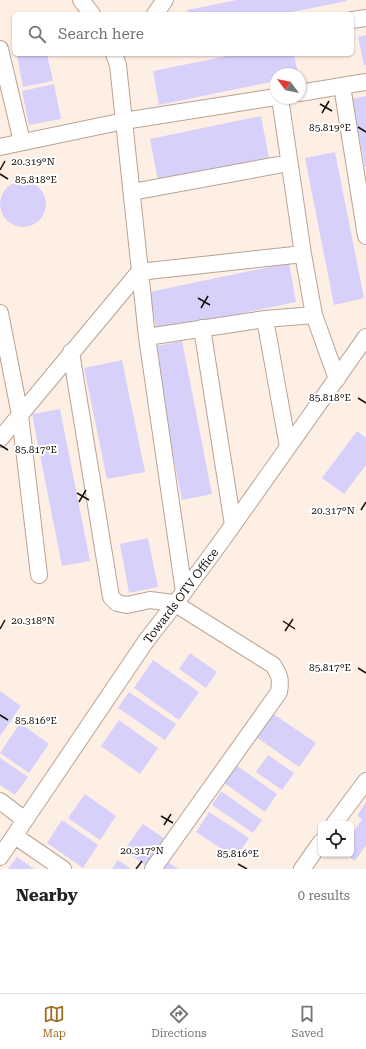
<!DOCTYPE html>
<meta charset="utf-8">
<style>
:root{--surface:#fff;--page:#f6f6f6;--text:#202124;--muted:#757577;--line:#e0e0e0;--accent:#a16c25}
body{margin:0;font-family:"Roboto Serif",serif;background:var(--page);color:var(--text)}
.controls{position:absolute;right:12px;bottom:12px;display:grid;overflow:hidden;border-radius:6px;box-shadow:0 1px 3px #0004}
.controls button{width:36px;height:36px;display:grid;place-items:center;padding:0;border:0;border-bottom:1px solid var(--line);background:var(--surface);color:var(--text);font:20px sans-serif}
.compass{position:absolute;left:270px;top:68px;width:36px;height:36px;border-radius:50%;background:var(--surface);box-shadow:0 1px 3px #0004;rotate:302deg}
.list{margin:0;padding:0;list-style:none}
h2{display:flex;justify-content:space-between;align-items:center;height:52px;margin:0;padding:0 16px;font-size:17px}
h2 small{font-size:13px;font-weight:400;color:var(--muted)}
.icon{flex:none;width:22px;height:22px;fill:none;stroke:currentColor;stroke-width:2;stroke-linecap:round;stroke-linejoin:round}
.map{position:relative;flex:none;width:366px;height:869px;overflow:hidden}
.search{position:absolute;background:var(--surface);box-shadow:0 1px 3px #0004;left:12px;right:12px;top:12px;height:44px;display:flex;align-items:center;gap:10px;box-sizing:border-box;padding:0 14px;border-radius:6px;color:var(--muted);font-size:15px}
.sheet{height:124px;background:var(--surface)}
nav{display:flex;justify-content:space-around;align-items:center;box-sizing:border-box;height:56px;border-top:1px solid var(--line);background:var(--surface);font-size:11px;color:var(--muted)}
nav a{display:grid;justify-items:center;gap:2px}
nav .on{color:var(--accent)}
.map>svg:first-child{display:block}
</style>
<div class="map">
<svg width="366" height="869" viewBox="0 0 366 869">
<rect width="100%" height="100%" fill="#feefe5"/>
<path fill="#d7d0fb" d="M 237,0 L 347,0 L 347,1 L 282,14 L 188,14 L 187,10 Z
M 366,35 L 366,65 L 364,65 L 358,37 Z
M 21,54 L 47,54 L 53,81 L 23,87 L 17,55 Z
M 237,54 L 294,54 L 298,74 L 276,74 L 276,81 L 159,105 L 153,71 Z
M 54,84 L 61,119 L 29,125 L 22,91 Z
M 366,96 L 366,167 L 365,167 L 352,99 Z
M 261,116 L 269,158 L 158,181 L 150,139 Z
M 335,152 L 364,298 L 334,305 L 305,158 Z
M0 204a23 23 0 1 1 46 0a23 23 0 1 1-46 0Z
M 289,263 L 296,302 L 157,331 L 149,292 Z
M 182,341 L 212,494 L 182,500 L 152,347 Z
M 122,360 L 145,472 L 107,479 L 84,368 Z
M 60,409 L 90,561 L 62,566 L 32,414 Z
M 357,431 L 366,438 L 366,465 L 344,494 L 322,478 Z
M 148,538 L 158,587 L 129,593 L 120,544 Z
M 190,653 L 217,672 L 206,688 L 179,669 Z
M 153,660 L 199,692 L 179,720 L 134,688 Z
M 0,691 L 21,706 L 0,736 Z
M 129,692 L 176,724 L 165,740 L 118,708 Z
M 272,713 L 316,743 L 299,767 L 256,737 Z
M 119,720 L 158,748 L 140,774 L 101,746 Z
M 20,723 L 49,744 L 29,773 L 0,753 Z
M 268,755 L 294,773 L 282,790 L 256,772 Z
M 0,758 L 28,777 L 15,795 L 0,785 Z
M 236,765 L 277,794 L 265,812 L 224,783 Z
M 221,791 L 262,820 L 253,833 L 212,805 Z
M 85,794 L 116,816 L 100,840 L 68,818 Z
M 366,802 L 366,845 L 355,861 L 345,854 L 351,854 L 351,832 L 353,833 L 362,819 L 357,816 Z
M 209,812 L 249,838 L 236,858 L 196,832 Z
M 62,820 L 98,845 L 83,868 L 47,843 Z
M 143,824 L 168,841 L 149,868 L 124,850 Z
M 17,857 L 34,869 L 8,869 Z
M 118,860 L 131,869 L 112,869 Z
M 168,862 L 178,869 L 163,869 Z"/>
<g fill="none" stroke-linecap="round" stroke-linejoin="round">
<g stroke="#b9a293" stroke-width="18">
<path id="minor" d="M 81,0 L 92,14
M 155,14 L 165,0
M 352,20 L 366,18
M 0,49 L 22,142
M 114,54 L 118,65 L 147,337 L 184,592
M 342,86 L 366,236
M 300,93 L 366,82
M 280,98 L 303,254 L 314,315 L 337,379
M 0,147 L 124,121 L 276,97
M 132,192 L 289,163
M 0,313 L 20,415 L 39,575
M 265,319 L 288,447
M 202,328 L 233,525
M 147,337 L 265,319 L 314,315
M 71,352 L 111,597 L 117,603 L 127,605 L 150,600 L 174,603 L 273,665 C 280,676 281,679 279,692 L 153,869
M 0,439 L 139,272 L 303,254
M 0,801 L 25,820
M 334,824 L 366,781
M 15,836 L 63,869
M 0,857 L 146,641 L 184,592 L 223,539 L 366,337
M 302,869 L 321,842"/>
</g>
<use href="#minor" stroke="#fff" stroke-width="16"/>
</g>
<path fill="none" stroke="#19110b" stroke-width="1.5" d="M 320,104 L 332,111M 322,113 L 329,101M 358,127 L 366,132M 0,170 L 5,161M 0,174 L 8,179M 198,298 L 210,305M 201,308 L 208,296M 358,398 L 366,403M 0,445 L 8,450M 77,493 L 89,500M 79,502 L 86,490M 361,510 L 366,502M 283,621 L 295,629M 0,629 L 5,620M 285,631 L 293,619M 358,668 L 366,673M 0,715 L 8,720M 161,816 L 173,823M 164,825 L 171,814M 238,864 L 247,869M 136,869 L 142,861"/>
<g text-anchor="middle" stroke-width="4" stroke-linejoin="round" paint-order="stroke">
<g font-size="12" fill="#19110b" stroke="#fff">
<text transform="translate(181 596) rotate(-53)" y="4">Towards OTV Office</text>
</g>
</g>
<g font-size="10" text-anchor="middle" fill="#19110b" stroke="#fff" stroke-width="4" stroke-linejoin="round" paint-order="stroke">
<text x="330" y="131">85.819°E</text>
<text x="33" y="165">20.319°N</text>
<text x="36" y="183">85.818°E</text>
<text x="330" y="401">85.818°E</text>
<text x="36" y="453">85.817°E</text>
<text x="333" y="514">20.317°N</text>
<text x="33" y="624">20.318°N</text>
<text x="330" y="671">85.817°E</text>
<text x="36" y="724">85.816°E</text>
<text x="142" y="854">20.317°N</text>
<text x="238" y="857">85.816°E</text>
</g>
</svg>
<div class="controls">
<button><svg class="icon" aria-label="locate" viewBox="0 0 24 24"><circle cx="12" cy="12" r="6"/><path d="M12 2v4M12 18v4M2 12h4M18 12h4"/></svg></button>
</div>
<svg class="compass" viewBox="-18 -18 36 36"><path d="M0-13l5 13h-10z" fill="#e53935"/><path d="M0 13l5-13h-10z" fill="#757577"/></svg>
<div class="search"><svg class="icon" aria-label="search" viewBox="0 0 24 24"><circle cx="10" cy="10" r="6"/><path d="M15 15l6 6"/></svg>Search here</div>
</div>
<section class="sheet">
<h2>Nearby<small>0 results</small></h2>
<ul class="list">
</ul>
</section>
<nav>
<a class="on"><svg class="icon" aria-label="map" viewBox="0 0 24 24"><path d="M3 6l6-2 6 2 6-2v14l-6 2-6-2-6 2zM9 4v14M15 6v14"/></svg>Map</a>
<a><svg class="icon" aria-label="directions" viewBox="0 0 24 24"><path d="M12 3l9 9-9 9-9-9zM9 14v-3h6M13 9l2 2-2 2"/></svg>Directions</a>
<a><svg class="icon" aria-label="saved" viewBox="0 0 24 24"><path d="M7 4h10v16l-5-4-5 4z"/></svg>Saved</a>
</nav>
